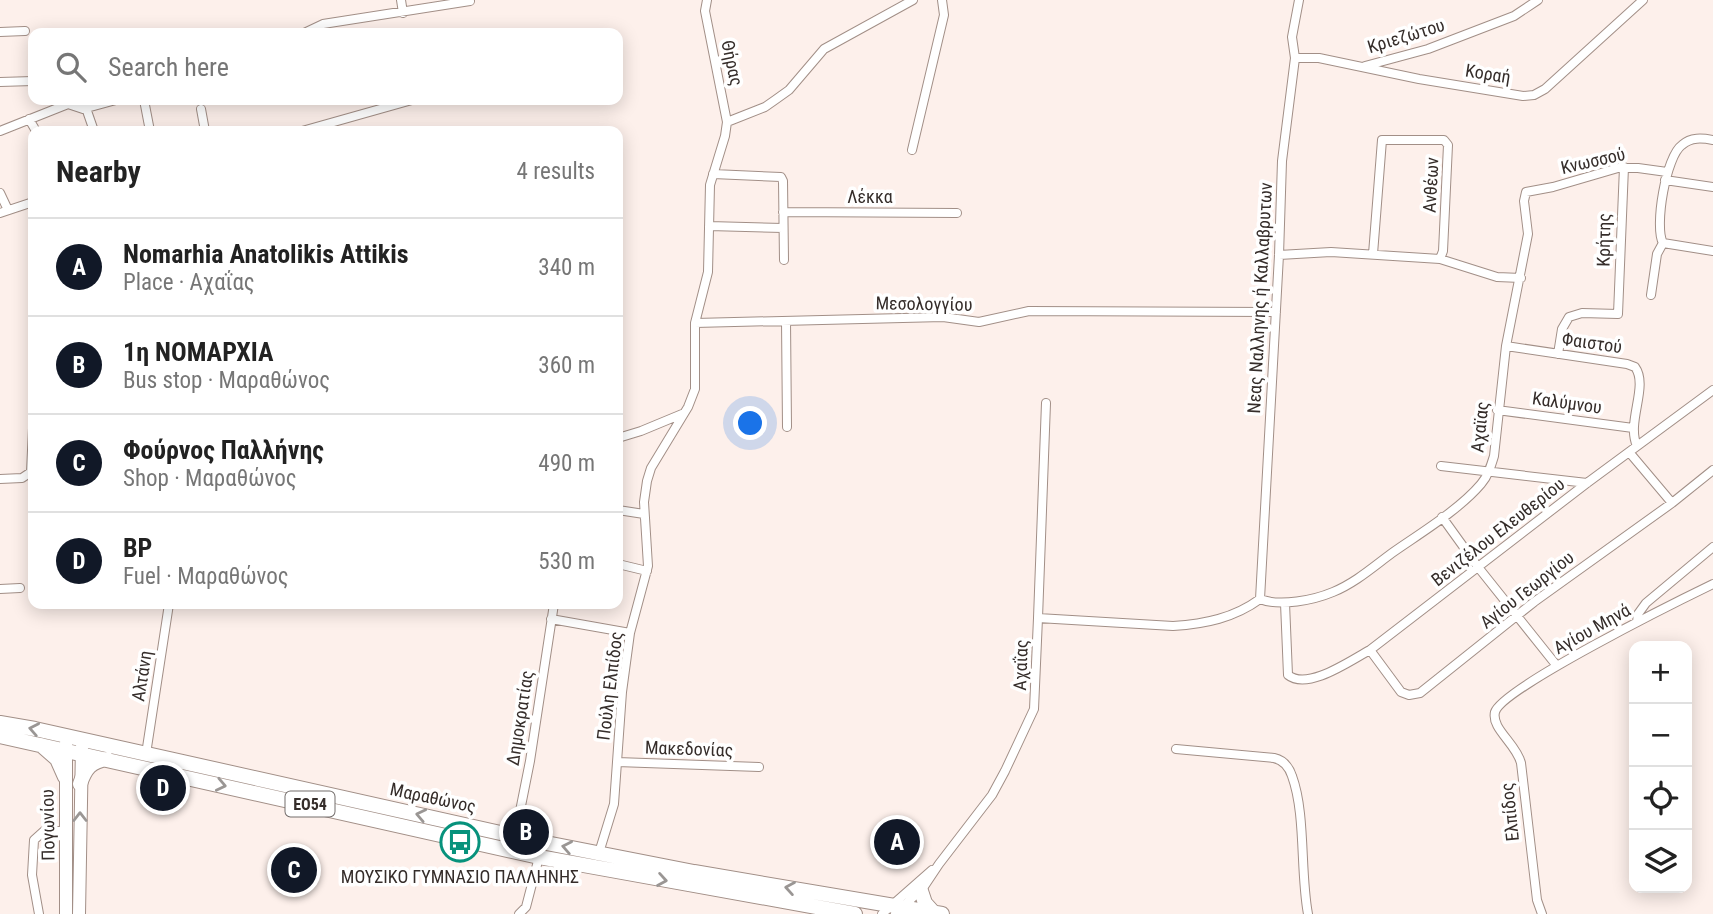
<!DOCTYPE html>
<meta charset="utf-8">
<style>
:root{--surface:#fff;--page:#f6f6f6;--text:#222;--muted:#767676;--line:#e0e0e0;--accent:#111827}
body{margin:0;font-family:"Roboto Condensed",sans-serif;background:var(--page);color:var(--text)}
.controls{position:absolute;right:21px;bottom:21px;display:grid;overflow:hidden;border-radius:14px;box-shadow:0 4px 18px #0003}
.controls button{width:63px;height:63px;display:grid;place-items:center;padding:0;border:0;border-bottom:2px solid var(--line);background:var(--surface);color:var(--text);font:35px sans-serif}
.you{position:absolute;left:751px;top:424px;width:24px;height:24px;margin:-18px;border:5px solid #fff;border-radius:50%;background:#1a73e8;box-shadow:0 0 0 10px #1a73e833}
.badge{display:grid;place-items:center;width:46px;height:46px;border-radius:50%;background:var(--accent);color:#fff;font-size:23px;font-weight:700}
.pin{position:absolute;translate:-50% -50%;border:4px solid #fff;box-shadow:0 2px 7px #0006}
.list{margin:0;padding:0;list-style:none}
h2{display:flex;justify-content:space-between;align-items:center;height:91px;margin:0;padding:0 28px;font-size:30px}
h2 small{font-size:23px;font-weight:400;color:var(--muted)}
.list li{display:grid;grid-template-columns:46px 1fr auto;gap:21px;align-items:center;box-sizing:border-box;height:98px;padding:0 28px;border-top:2px solid var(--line)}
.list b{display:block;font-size:26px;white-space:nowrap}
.list p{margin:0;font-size:23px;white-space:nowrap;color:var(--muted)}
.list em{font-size:23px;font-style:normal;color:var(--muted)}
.icon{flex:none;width:38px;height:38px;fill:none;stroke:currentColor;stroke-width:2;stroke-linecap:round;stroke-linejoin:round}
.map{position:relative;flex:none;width:1713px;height:914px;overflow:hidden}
.search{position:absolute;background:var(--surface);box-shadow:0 4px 18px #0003;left:28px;top:28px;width:595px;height:77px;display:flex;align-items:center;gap:18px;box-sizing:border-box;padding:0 24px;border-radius:14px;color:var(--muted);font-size:26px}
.panel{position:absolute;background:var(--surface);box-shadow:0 4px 18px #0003;left:28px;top:126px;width:595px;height:483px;border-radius:14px}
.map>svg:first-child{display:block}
</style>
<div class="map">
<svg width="1713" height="914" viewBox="0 0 1713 914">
<rect width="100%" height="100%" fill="#fdf0eb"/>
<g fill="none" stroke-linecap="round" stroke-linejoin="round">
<g stroke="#a28f87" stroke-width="10">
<path id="minor" d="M 401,0 L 403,13
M 707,0 L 705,11 L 727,122
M 0,32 L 25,31
M 304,33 L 323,24 L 470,1
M 1295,58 L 1319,58 L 1419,79 L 1523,96 L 1534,95 L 1545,89 L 1643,0
M 1365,66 L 1428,49 L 1514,16 L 1538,0
M 0,82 L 33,81
M 144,100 L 150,131
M 86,108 L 94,131
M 201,109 L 205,131
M 29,119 L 36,131
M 0,131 L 68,104 L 83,109 L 116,100
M 302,131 L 412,100
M 912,150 L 944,15 L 942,0
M 713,174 L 781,177 L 783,181 L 784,260
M 1665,180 L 1713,187
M 0,193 L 8,210
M 783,212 L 957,213
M 0,213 L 33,202
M 709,226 L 783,228
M 1663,243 C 1654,227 1666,156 1682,145 C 1691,137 1702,138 1713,140
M 1663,243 L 1713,251
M 1279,255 L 1331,252 L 1440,259 L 1443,251 L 1448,145 L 1444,140 L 1382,140 L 1373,254
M 1440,259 L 1497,277 L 1521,278
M 1651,295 L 1657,254 L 1663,243
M 786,321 L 787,427
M 695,323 L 943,317 L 979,322 L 1029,311 L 1276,312
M 1506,346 L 1627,364 L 1635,367 C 1649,386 1626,422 1637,446
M 1558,354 L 1562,329 L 1569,317 L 1582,313 L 1618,314 L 1624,167
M 1497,410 L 1633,428
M 618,438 L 641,431 L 682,414
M 1629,452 L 1672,503
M 1441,466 L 1587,483
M 0,479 L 22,478 L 31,472 L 33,428
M 618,510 L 644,514
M 1442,517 L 1478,567 L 1557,666
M 618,564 L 647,571
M 0,589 L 20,588
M 1260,599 L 1279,255 L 1282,161 L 1295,58 L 1292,37 L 1299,0
M 1285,603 L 1288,675 C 1308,691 1351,660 1370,650 L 1587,483 L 1713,390
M 1038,618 L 1046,403
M 551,619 L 630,633
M 1637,622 L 1638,614 L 1646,603 L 1713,547
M 1370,650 L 1401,692 L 1409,695 L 1420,693 L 1534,602 L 1672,503 L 1713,470
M 1176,749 L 1274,758 C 1283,760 1289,767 1292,776 C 1306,814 1300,872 1308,914
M 146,754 L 169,604
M 617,762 L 759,767
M 515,836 L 530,761 L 554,604
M 598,856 L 614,804 L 622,692 L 630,633 L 648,566 L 644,502 L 647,481 L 651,468 L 688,407 L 695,389 L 695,323 L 708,272 L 710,185 L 725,136 L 727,122 L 765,107 L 775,100 L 789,90 L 824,49 L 913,0
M 39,914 L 32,875 L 34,840 L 44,831 L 66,831
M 519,914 L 526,907 L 539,857
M 882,914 L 932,870
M 895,914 L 923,888 L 939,864 L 992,795 L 1005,771 L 1034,709 L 1038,618 L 1173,626 C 1205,624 1234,618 1260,599 C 1280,607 1314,600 1333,592 C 1355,583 1373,567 1392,553 C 1419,534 1459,510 1481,484 C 1488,476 1491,466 1494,456 L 1506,346 L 1528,234 L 1524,201 L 1526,192 L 1553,187 L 1618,168 L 1638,168 L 1667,172
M 1542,914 L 1537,900 L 1521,763 C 1516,743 1491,729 1495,712 C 1502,688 1682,599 1713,584"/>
</g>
<g stroke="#a28f87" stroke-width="14">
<path id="secondary" d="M 66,914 L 66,743
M 79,914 L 82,746"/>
</g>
<g stroke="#a28f87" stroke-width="16">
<path id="primary" d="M 0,723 L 35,729 L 536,841 L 694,872 L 942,914
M 0,736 L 539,857 L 855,914
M 41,745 L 57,759 L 65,777
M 80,784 C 85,769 91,761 107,759
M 921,891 L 925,903 L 934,913"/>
</g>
<use href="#minor" stroke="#fff" stroke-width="8"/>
<use href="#secondary" stroke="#fff" stroke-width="12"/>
<use href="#primary" stroke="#fff" stroke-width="14"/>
</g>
<defs><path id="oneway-chevron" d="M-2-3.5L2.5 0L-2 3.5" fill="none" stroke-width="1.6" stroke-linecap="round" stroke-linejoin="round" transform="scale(1.75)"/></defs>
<g stroke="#9a9694">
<use href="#oneway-chevron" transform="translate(34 729) rotate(-169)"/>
<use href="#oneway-chevron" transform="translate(221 785) rotate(12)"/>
<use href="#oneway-chevron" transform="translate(421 815) rotate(-168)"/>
<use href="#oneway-chevron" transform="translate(80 817) rotate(-90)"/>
<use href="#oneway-chevron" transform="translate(567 847) rotate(-169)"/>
<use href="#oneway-chevron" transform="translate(662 880) rotate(10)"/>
<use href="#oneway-chevron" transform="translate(790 888) rotate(-170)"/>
</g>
<defs>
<g id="bus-ring" transform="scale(2.0125)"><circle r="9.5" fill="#fff" stroke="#07927c" stroke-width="1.5"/><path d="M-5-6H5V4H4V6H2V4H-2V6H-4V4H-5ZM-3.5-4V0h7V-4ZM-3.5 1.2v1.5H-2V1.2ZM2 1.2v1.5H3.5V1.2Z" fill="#07927c"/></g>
</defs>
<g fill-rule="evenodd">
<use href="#bus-ring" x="460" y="842"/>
</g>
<g text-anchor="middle" stroke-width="7" stroke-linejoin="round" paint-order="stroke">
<rect fill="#fff" stroke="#726c6a" stroke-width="2" x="285.5" y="791.5" width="49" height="25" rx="5"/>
<g font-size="16" font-weight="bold" fill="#352d2a">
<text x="310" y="810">ΕΟ54</text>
</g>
<g font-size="18" fill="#352d2a" stroke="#fff">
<text transform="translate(1406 36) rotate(-17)" y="6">Κριεζώτου</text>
<text transform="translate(732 63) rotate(78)" y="6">Θήρας</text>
<text transform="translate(1488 74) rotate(9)" y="6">Κοραή</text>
<text transform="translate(1593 161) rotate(-13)" y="6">Κνωσσού</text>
<text transform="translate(1431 185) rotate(-87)" y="6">Ανθέων</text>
<text x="870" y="203">Λέκκα</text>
<text transform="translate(1604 240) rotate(-89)" y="6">Κρήτης</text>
<text transform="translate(1260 298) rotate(-87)" y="6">Νεας Nαλληνης ή Καλλαβρυτων</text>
<text transform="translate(924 304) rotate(1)" y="6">Μεσολογγίου</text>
<text transform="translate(1592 343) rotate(8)" y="6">Φαιστού</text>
<text transform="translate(1567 403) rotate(8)" y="6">Καλύμνου</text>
<text transform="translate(1480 427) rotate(-84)" y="6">Αχαϊας</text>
<text transform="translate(1498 532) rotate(-38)" y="6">Βενιζέλου Ελευθερίου</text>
<text transform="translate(1527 590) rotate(-38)" y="6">Αγίου Γεωργίου</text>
<text transform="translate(1592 629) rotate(-29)" y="6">Αγίου Μηνά</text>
<text transform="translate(1021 665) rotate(-88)" y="6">Αχαΐας</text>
<text transform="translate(142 676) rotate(-81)" y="6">Αλτάνη</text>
<text transform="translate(610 686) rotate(-83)" y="6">Πούλη Ελπίδος</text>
<text transform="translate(520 718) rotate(-81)" y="6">Δημοκρατίας</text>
<text transform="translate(689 749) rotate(2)" y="6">Μακεδονίας</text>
<text transform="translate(433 798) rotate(12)" y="6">Μαραθώνος</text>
<text transform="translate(1510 812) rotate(-96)" y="6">Ελπίδος</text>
<text transform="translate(48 825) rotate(-91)" y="6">Πογωνίου</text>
</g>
<g font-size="18" fill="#352d2a" stroke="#fff">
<text x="460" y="883">ΜΟΥΣΙΚΟ ΓΥΜΝΑΣΙΟ ΠΑΛΛΗΝΗΣ</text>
</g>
</g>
</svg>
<div class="controls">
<button>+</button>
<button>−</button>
<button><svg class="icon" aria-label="locate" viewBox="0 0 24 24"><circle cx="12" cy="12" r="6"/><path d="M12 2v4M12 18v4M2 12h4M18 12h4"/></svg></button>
<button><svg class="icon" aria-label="layers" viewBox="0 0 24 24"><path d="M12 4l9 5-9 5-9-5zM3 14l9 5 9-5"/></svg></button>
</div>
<div class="you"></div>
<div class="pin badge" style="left:897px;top:842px">A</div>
<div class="pin badge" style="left:526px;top:832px">B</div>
<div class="pin badge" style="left:294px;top:870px">C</div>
<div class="pin badge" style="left:163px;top:788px">D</div>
<div class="search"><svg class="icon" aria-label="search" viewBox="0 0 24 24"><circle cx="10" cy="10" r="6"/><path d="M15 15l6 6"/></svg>Search here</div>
<section class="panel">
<h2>Nearby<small>4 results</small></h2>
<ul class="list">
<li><span class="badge">A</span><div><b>Nomarhia Anatolikis Attikis</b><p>Place · Αχαΐας</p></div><em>340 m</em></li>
<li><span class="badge">B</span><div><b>1η ΝΟΜΑΡΧΙΑ</b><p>Bus stop · Μαραθώνος</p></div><em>360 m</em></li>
<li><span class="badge">C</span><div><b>Φούρνος Παλλήνης</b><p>Shop · Μαραθώνος</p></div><em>490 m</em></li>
<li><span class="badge">D</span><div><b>BP</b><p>Fuel · Μαραθώνος</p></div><em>530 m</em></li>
</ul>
</section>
</div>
